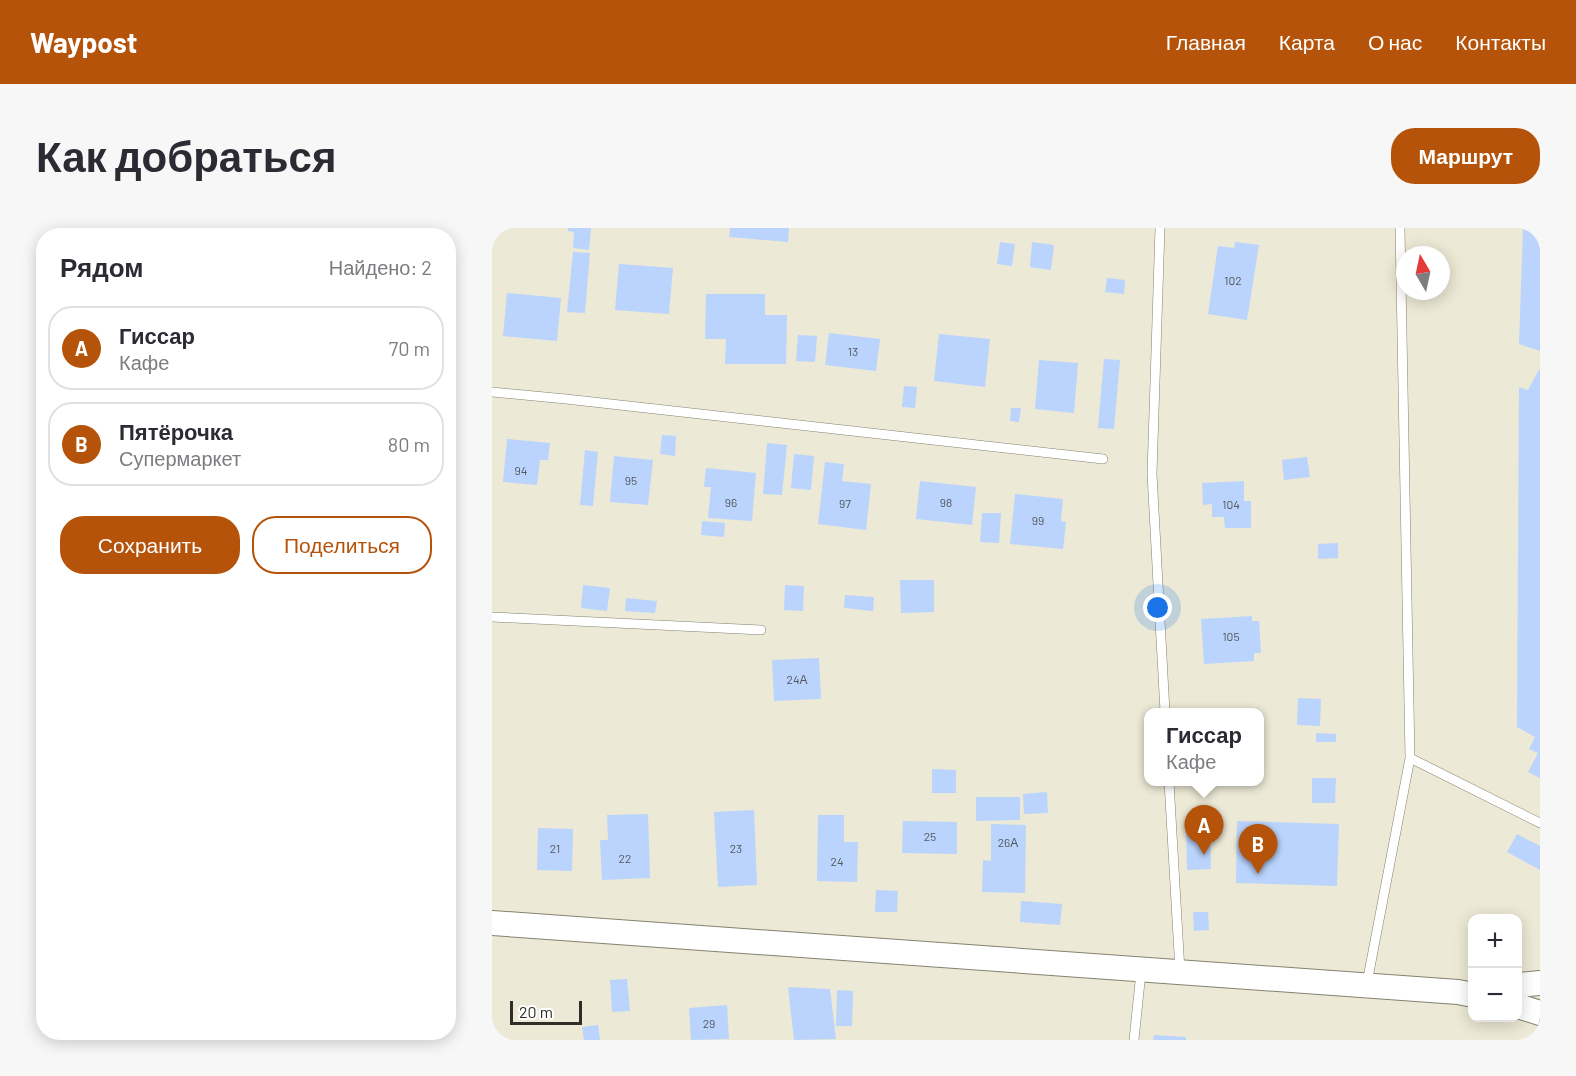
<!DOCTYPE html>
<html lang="ru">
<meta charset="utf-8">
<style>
:root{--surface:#fff;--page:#f7f7f7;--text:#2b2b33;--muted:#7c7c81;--line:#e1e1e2;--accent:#b45309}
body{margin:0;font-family:Barlow,sans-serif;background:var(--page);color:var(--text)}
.controls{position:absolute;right:18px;bottom:18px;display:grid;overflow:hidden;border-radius:12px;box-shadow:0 3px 15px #0003}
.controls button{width:54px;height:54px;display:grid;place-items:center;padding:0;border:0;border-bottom:2px solid var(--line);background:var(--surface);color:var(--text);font:30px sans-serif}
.compass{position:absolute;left:904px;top:18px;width:54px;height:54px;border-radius:50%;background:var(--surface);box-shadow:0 3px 15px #0003;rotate:351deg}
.scale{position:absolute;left:18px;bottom:15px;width:72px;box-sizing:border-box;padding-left:6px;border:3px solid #2f2e26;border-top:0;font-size:16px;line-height:21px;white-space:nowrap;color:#2f2e26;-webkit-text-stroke:4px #fff;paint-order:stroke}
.you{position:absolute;left:666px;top:380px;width:21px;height:21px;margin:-15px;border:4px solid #fff;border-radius:50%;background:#1a73e8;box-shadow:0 0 0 9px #1a73e833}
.badge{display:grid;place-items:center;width:39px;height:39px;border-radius:50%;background:var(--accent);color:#fff;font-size:20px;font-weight:700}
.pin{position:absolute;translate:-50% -50px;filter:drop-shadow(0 2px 3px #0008)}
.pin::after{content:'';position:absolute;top:32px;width:21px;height:18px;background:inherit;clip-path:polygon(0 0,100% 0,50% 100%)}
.popup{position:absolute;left:652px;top:480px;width:120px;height:78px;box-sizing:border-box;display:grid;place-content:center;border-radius:12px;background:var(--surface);filter:drop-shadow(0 2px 4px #0005);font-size:20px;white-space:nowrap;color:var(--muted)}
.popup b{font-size:22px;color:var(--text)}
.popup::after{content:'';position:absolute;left:50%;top:100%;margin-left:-12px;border:12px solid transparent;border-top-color:var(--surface)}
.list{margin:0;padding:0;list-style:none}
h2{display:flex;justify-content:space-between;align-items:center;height:78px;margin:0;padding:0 24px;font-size:26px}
h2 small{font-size:20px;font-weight:400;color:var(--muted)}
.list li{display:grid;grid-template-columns:39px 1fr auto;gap:18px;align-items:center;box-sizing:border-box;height:84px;margin:0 12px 12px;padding:0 12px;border:2px solid var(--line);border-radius:24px}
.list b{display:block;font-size:22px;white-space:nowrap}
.list p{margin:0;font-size:20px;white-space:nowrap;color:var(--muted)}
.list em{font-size:20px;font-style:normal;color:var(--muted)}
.actions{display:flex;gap:12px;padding:18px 24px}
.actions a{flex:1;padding:14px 0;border:2px solid var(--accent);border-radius:24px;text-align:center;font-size:21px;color:var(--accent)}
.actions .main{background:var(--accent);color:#fff}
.map{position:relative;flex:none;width:1048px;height:812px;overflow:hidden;border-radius:24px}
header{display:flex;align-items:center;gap:36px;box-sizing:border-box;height:84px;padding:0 30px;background:var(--accent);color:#fff}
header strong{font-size:28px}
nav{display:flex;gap:33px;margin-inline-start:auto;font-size:21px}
.intro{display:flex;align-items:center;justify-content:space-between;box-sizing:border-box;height:144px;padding:0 36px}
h1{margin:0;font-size:42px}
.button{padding:15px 27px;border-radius:24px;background:var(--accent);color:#fff;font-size:21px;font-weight:700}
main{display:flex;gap:36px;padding:0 36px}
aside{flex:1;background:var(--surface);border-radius:24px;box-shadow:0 3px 15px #0003}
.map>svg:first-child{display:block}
</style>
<header>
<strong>Waypost</strong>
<nav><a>Главная</a><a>Карта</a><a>О нас</a><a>Контакты</a></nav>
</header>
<div class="intro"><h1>Как добраться</h1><a class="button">Маршрут</a></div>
<main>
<aside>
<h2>Рядом<small>Найдено: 2</small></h2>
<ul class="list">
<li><span class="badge">A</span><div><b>Гиссар</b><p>Кафе</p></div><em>70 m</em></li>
<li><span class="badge">B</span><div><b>Пятёрочка</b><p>Супермаркет</p></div><em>80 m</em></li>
</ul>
<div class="actions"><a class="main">Сохранить</a><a>Поделиться</a></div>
</aside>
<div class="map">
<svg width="1048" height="812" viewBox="0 0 1048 812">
<rect width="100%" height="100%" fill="#ece9d6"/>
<path fill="#bad4fd" d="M 76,0 L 99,0 L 97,22 L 81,20 L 82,4 L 76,3 Z
M 238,0 L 297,0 L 296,14 L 237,9 Z
M 1031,0 L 1048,0 L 1048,123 L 1027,116 Z
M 508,14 L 523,16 L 520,38 L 505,36 Z
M 540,14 L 562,17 L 559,42 L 538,39 Z
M 743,14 L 767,17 L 755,92 L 716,86 L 726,18 L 742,20 Z
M 81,24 L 98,25 L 93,85 L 75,84 Z
M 127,36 L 181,40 L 177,86 L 123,82 Z
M 615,50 L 633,52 L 632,66 L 613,64 Z
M 15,65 L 69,70 L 65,113 L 11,108 Z
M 214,66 L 273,66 L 273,87 L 295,87 L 294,136 L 233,136 L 234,111 L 213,111 Z
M 337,105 L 388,111 L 384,143 L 333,137 Z
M 447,106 L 498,111 L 493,159 L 442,153 Z
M 306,107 L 325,108 L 323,134 L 304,133 Z
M 612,131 L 628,132 L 622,201 L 606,200 Z
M 547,132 L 586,135 L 582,185 L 543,181 Z
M 1048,140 L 1048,550 L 1036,544 L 1046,525 L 1037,521 L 1043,509 L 1025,499 L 1027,159 L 1036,162 Z
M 412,158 L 425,159 L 423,180 L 410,179 Z
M 519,180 L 529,180 L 527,194 L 518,193 Z
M 170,207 L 184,208 L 183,228 L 168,226 Z
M 15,211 L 58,215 L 56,232 L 48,232 L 45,257 L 11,254 Z
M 275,215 L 295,217 L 290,267 L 271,266 Z
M 93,222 L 106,224 L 101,278 L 88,277 Z
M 302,226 L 322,228 L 319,262 L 299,260 Z
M 122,228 L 161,232 L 156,277 L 118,274 Z
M 815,229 L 818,249 L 792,252 L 790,232 Z
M 333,234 L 352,236 L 350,253 L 379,256 L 374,302 L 326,296 Z
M 214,240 L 264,245 L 260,293 L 216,290 L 219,259 L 212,259 Z
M 428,253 L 484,259 L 480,297 L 424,291 Z
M 752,253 L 752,273 L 759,273 L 759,300 L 733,300 L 732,289 L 720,289 L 720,276 L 711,277 L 710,255 Z
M 523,266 L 571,271 L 569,293 L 574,294 L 571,321 L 518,316 Z
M 490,285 L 509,285 L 507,315 L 488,314 Z
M 210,293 L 233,295 L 232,309 L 209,307 Z
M 846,315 L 846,330 L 826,331 L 826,316 Z
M 408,352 L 442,352 L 442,384 L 409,385 Z
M 91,357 L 118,360 L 115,383 L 89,380 Z
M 293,357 L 312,358 L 311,383 L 292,382 Z
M 353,367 L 382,369 L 381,383 L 352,380 Z
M 134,370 L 165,373 L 163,385 L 133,383 Z
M 760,388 L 760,393 L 767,393 L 769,425 L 762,425 L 762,433 L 712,436 L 709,391 Z
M 327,430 L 329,471 L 282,473 L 280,432 Z
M 806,470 L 829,471 L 828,498 L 805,497 Z
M 824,505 L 844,506 L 844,514 L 824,514 Z
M 440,541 L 464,542 L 464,565 L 440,565 Z
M 820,550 L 844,550 L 843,575 L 820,575 Z
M 555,564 L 556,585 L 532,586 L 531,566 Z
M 484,569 L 528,569 L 528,592 L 484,593 Z
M 262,582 L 265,657 L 226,659 L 222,584 Z
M 156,586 L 158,650 L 110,652 L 108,612 L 116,612 L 115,587 Z
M 326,587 L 352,587 L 352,614 L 366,614 L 365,654 L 325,653 Z
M 411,593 L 465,594 L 465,626 L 410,625 Z
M 718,593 L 719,641 L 695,642 L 694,594 Z
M 745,593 L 847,596 L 845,658 L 744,655 Z
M 499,596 L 534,597 L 533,665 L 490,664 L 491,632 L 499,633 Z
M 46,600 L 81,601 L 80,643 L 45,642 Z
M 1025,606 L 1048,618 L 1048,642 L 1015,624 Z
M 384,662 L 406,663 L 405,684 L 383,684 Z
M 529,673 L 570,676 L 568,697 L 528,694 Z
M 701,684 L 716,684 L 717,702 L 702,703 Z
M 135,751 L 138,783 L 120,784 L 118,752 Z
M 296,759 L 338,761 L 344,811 L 302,812 Z
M 345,762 L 361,763 L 360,798 L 344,798 Z
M 235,777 L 237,811 L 199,812 L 197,780 Z
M 106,797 L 108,812 L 92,812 L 90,799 Z
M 662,807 L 694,809 L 694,812 L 661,812 Z"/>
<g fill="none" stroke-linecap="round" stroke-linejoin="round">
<g stroke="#858271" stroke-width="10">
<path id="service" d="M 668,0 L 660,246 L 673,484
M 0,164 L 74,171 L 611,231
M 0,389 L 269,402
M 918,530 L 1048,595
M 677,554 L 688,743
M 875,755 L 918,530 L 908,0
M 642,812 L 649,744"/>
</g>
<g stroke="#858271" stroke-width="26">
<path id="tertiary" d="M 0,695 L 966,764 L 981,767
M 1026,757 L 1048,755
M 1026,778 L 1048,785"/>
</g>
<use href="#service" stroke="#fff" stroke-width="9"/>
<use href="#tertiary" stroke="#fff" stroke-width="24"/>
</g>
<g text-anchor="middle" stroke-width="4.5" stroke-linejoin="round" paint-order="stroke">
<g font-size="12" fill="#52585c">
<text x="741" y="57">102</text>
<text x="361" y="128">13</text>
<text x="29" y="247">94</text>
<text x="139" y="257">95</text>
<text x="239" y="279">96</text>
<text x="454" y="279">98</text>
<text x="353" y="280">97</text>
<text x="739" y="281">104</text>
<text x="546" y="297">99</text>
<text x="739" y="413">105</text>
<text x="305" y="456">24А</text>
<text x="438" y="613">25</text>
<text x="516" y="619">26А</text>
<text x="63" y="625">21</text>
<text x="244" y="625">23</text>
<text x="133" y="635">22</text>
<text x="345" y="638">24</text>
<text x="217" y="800">29</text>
</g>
</g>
</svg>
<div class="controls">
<button>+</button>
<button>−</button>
</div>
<svg class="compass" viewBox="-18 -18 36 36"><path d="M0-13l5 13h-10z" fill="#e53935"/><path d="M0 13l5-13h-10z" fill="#7c7c81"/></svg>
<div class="scale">20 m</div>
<div class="you"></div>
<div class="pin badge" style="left:712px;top:627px">A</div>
<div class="popup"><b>Гиссар</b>Кафе</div>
<div class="pin badge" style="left:766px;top:646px">B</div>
</div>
</main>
